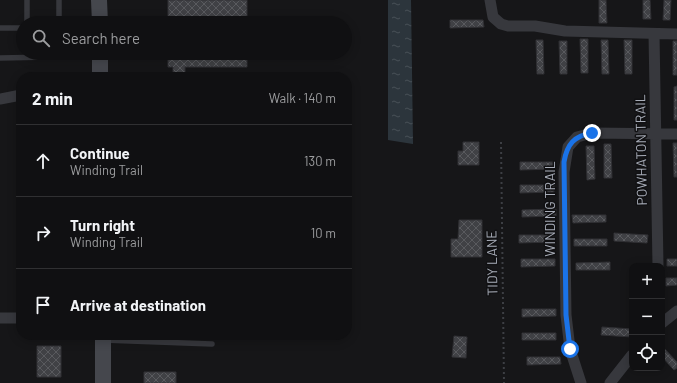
<!DOCTYPE html>
<meta charset="utf-8">
<style>
:root{--surface:#101012;--page:#1e1e20;--text:#f1f3f6;--muted:#9c9d9f;--line:#303032}
body{margin:0;font-family:Barlow,sans-serif;background:var(--page);color:var(--text)}
.controls{position:absolute;right:12px;bottom:12px;display:grid;overflow:hidden;border-radius:8px;box-shadow:0 2px 10px #0003}
.controls button{width:36px;height:36px;display:grid;place-items:center;padding:0;border:0;border-bottom:1px solid var(--line);background:var(--surface);color:var(--text);font:20px sans-serif}
.stop{position:absolute;width:12px;height:12px;margin:-9px;border:3px solid #1a73e8;border-radius:50%;background:#fff}
.stop.end{background:#1a73e8;border-color:#fff;box-shadow:0 1px 4px #0008}
.list{margin:0;padding:0;list-style:none}
h2{display:flex;justify-content:space-between;align-items:center;height:52px;margin:0;padding:0 16px;font-size:17px}
h2 small{font-size:13px;font-weight:400;color:var(--muted)}
.list li{display:grid;grid-template-columns:26px 1fr auto;gap:12px;align-items:center;box-sizing:border-box;height:72px;padding:0 16px;border-top:1px solid var(--line)}
.list b{display:block;font-size:15px;white-space:nowrap}
.list p{margin:0;font-size:13px;white-space:nowrap;color:var(--muted)}
.list em{font-size:13px;font-style:normal;color:var(--muted)}
.icon{flex:none;width:22px;height:22px;fill:none;stroke:currentColor;stroke-width:2;stroke-linecap:round;stroke-linejoin:round}
.map{position:relative;flex:none;width:677px;height:383px;overflow:hidden}
.search{position:absolute;background:var(--surface);box-shadow:0 2px 10px #0003;left:16px;top:16px;width:336px;height:44px;display:flex;align-items:center;gap:10px;box-sizing:border-box;padding:0 14px;border-radius:22px;color:var(--muted);font-size:15px}
.panel{position:absolute;background:var(--surface);box-shadow:0 2px 10px #0003;left:16px;top:72px;width:336px;height:268px;border-radius:16px}
.map>svg:first-child{display:block}
</style>
<div class="map">
<svg width="677" height="383" viewBox="0 0 677 383">
<defs>
<pattern id="water-ripples" width="26" height="14" patternUnits="userSpaceOnUse"><rect width="26" height="14" fill="#2c353c"/><path d="M2 4q2-2 4 0t4 0M15 11q2-2 4 0t4 0" fill="none" stroke="#485056"/></pattern>
<pattern id="building-cross-hatch" width="8" height="8" patternUnits="userSpaceOnUse"><rect width="8" height="8" fill="#404145"/><path d="M0 0l8 8M0 8l8-8" fill="none" stroke="#595a5e"/></pattern>
</defs>
<rect width="100%" height="100%" fill="#161618"/>
<path fill="url(#water-ripples)" d="M 388,0 L 411,0 L 413,144 L 388,140 Z"/>
<path fill="url(#building-cross-hatch)" stroke="#303034" d="M 168,0 L 247,0 L 247,23 L 168,23 Z
M 599,0 L 606,0 L 607,23 L 599,23 Z
M 643,0 L 650,0 L 651,19 L 643,19 Z
M 664,0 L 671,0 L 670,20 L 663,20 Z
M 450,20 L 483,20 L 484,27 L 450,28 Z
M 580,39 L 588,39 L 588,73 L 581,73 Z
M 536,40 L 543,40 L 544,74 L 537,74 Z
M 601,40 L 608,40 L 609,74 L 602,74 Z
M 624,40 L 632,40 L 632,74 L 625,74 Z
M 559,41 L 567,41 L 567,74 L 560,74 Z
M 673,41 L 677,41 L 677,75 L 673,75 Z
M 168,53 L 247,53 L 247,67 L 185,67 L 185,77 L 173,77 L 173,67 L 168,67 Z
M 677,86 L 677,120 L 674,120 L 674,87 Z
M 463,142 L 479,142 L 479,165 L 458,165 L 458,151 L 463,151 Z
M 673,143 L 677,143 L 677,177 L 674,177 Z
M 604,144 L 611,144 L 612,178 L 604,178 Z
M 586,146 L 594,146 L 595,179 L 587,180 Z
M 520,162 L 554,162 L 554,169 L 520,170 Z
M 520,185 L 554,185 L 554,192 L 520,193 Z
M 556,209 L 556,216 L 522,217 L 522,210 Z
M 572,215 L 606,215 L 606,222 L 573,223 Z
M 459,220 L 482,220 L 482,257 L 451,257 L 451,239 L 458,239 Z
M 614,233 L 648,235 L 647,243 L 614,241 Z
M 519,235 L 553,235 L 553,242 L 519,243 Z
M 574,239 L 607,239 L 607,246 L 574,246 Z
M 521,259 L 555,259 L 555,266 L 521,267 Z
M 667,259 L 677,259 L 677,266 L 667,266 Z
M 610,262 L 610,270 L 576,270 L 576,263 Z
M 666,278 L 677,278 L 677,285 L 666,286 Z
M 522,309 L 556,309 L 556,316 L 522,317 Z
M 602,327 L 632,329 L 632,337 L 601,335 Z
M 522,333 L 556,333 L 556,340 L 522,340 Z
M 454,336 L 467,337 L 466,358 L 452,357 Z
M 37,346 L 61,346 L 61,377 L 37,377 Z
M 662,346 L 677,362 L 677,368 L 674,370 L 662,357 Z
M 527,357 L 560,357 L 561,364 L 527,365 Z
M 144,372 L 176,372 L 176,383 L 144,383 Z"/>
<g fill="none" stroke-linecap="round" stroke-linejoin="round">
<path stroke="#3d3f44" stroke-width="2" stroke-dasharray="2 3" stroke-linecap="butt" d="M 501,142 L 504,383"/>
<path stroke="#37383d" stroke-width="5.5" d="M 59,0 L 59,23
M 27,23 L 27,0
M 0,28 L 23,28
M 0,58 L 50,57 L 57,53
M 103,340 L 212,344"/>
<path stroke="#37383d" stroke-width="11" d="M 490,0 L 493,17 L 501,24 L 508,26 L 535,26 L 565,31 L 677,34
M 654,34 L 658,266
M 0,99 L 21,95
M 0,318 L 21,318
M 662,323 L 677,311
M 581,383 L 570,349 L 566,315 L 564,172 L 568,147 L 577,137 L 592,133 L 677,134
M 610,383 L 632,355"/>
<path stroke="#45474d" stroke-width="16" d="M 99,0 L 100,23
M 100,53 L 100,77
M 103,335 L 103,383"/>
</g>
<g fill="none" stroke-linecap="round" stroke-linejoin="round">
<path stroke="#1a73e8" stroke-width="5" d="M 570,349 L 566,315 L 564,162 C 567,144 574,136 592,133"/>
</g>
<g text-anchor="middle" stroke-width="3" stroke-linejoin="round" paint-order="stroke">
<g font-size="14" fill="#a8adb8" stroke="#111113">
<text transform="translate(641 150) rotate(-91)" y="5">POWHATON TRAIL</text>
<text transform="translate(550 209) rotate(-90)" y="5">WINDING TRAIL</text>
<text transform="translate(492 263) rotate(-91)" y="5">TIDY LANE</text>
</g>
</g>
</svg>
<div class="controls">
<button>+</button>
<button>−</button>
<button><svg class="icon" aria-label="locate" viewBox="0 0 24 24"><circle cx="12" cy="12" r="6"/><path d="M12 2v4M12 18v4M2 12h4M18 12h4"/></svg></button>
</div>
<div class="stop" style="left:570px;top:349px"></div>
<div class="stop end" style="left:592px;top:133px"></div>
<div class="search"><svg class="icon" aria-label="search" viewBox="0 0 24 24"><circle cx="10" cy="10" r="6"/><path d="M15 15l6 6"/></svg>Search here</div>
<section class="panel">
<h2>2 min<small>Walk · 140 m</small></h2>
<ul class="list">
<li><svg class="icon" aria-label="ahead" viewBox="0 0 24 24"><path d="M12 20V5M6 11l6-6 6 6"/></svg><div><b>Continue</b><p>Winding Trail</p></div><em>130 m</em></li>
<li><svg class="icon" aria-label="right" viewBox="0 0 24 24"><path d="M7 20v-9h11M14 6l5 5-5 5"/></svg><div><b>Turn right</b><p>Winding Trail</p></div><em>10 m</em></li>
<li><svg class="icon" aria-label="arrive" viewBox="0 0 24 24"><path d="M6 21V4h12l-3 4 3 4H6"/></svg><div><b>Arrive at destination</b></div></li>
</ul>
</section>
</div>
